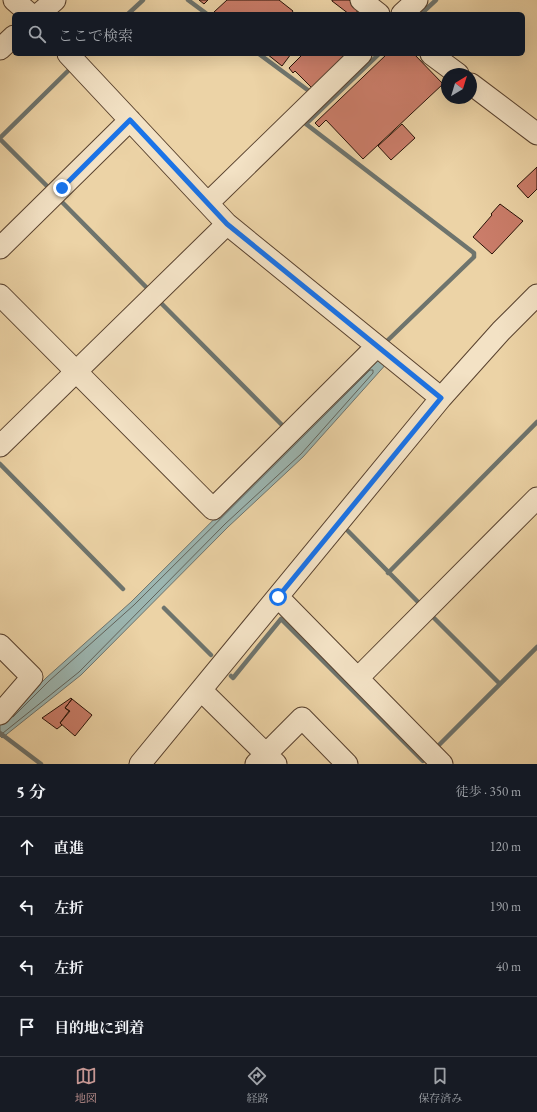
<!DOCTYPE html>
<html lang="ja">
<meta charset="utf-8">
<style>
:root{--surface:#171b24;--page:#242831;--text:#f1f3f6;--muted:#9ea1a6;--line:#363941;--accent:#c59692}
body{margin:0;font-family:"EB Garamond","Noto Serif JP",serif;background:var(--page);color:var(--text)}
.compass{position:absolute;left:441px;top:68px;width:36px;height:36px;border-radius:50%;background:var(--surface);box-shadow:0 4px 16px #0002;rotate:38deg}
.stop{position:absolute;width:12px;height:12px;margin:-9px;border:3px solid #1a73e8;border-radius:50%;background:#fff}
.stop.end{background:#1a73e8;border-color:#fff;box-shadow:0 1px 4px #0008}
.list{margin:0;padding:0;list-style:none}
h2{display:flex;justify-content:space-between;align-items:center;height:52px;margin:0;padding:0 16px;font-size:17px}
h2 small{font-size:13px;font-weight:400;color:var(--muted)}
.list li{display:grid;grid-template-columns:26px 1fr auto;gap:12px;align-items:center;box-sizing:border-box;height:60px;padding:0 16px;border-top:1px solid var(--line)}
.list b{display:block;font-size:15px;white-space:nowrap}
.list em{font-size:13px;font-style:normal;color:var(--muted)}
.icon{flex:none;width:22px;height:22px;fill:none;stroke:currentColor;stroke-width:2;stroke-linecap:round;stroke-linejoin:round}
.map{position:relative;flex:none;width:537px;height:764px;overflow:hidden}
.search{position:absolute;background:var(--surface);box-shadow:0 4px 16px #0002;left:12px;right:12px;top:12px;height:44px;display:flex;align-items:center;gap:10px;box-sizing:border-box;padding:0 14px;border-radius:6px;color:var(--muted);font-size:15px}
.sheet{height:292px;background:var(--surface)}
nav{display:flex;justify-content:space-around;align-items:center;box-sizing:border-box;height:56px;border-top:1px solid var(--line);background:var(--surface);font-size:11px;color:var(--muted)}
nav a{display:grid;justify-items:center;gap:2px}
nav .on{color:var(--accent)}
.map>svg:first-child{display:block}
</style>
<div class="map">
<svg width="537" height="764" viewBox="0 0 537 764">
<rect width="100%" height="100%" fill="#ecd3a6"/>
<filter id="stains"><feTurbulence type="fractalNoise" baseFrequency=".005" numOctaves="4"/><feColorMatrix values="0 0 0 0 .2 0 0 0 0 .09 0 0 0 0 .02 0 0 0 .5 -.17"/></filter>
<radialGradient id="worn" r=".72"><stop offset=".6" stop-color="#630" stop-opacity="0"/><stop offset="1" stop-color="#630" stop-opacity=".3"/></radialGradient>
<path fill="#9cb6b1" stroke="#6e746d" d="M 379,355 L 388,362 L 303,457 L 228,527 L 81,675 L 2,738 L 0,736 L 0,724 L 46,678 L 131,602 Z"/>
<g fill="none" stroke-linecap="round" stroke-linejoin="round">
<path stroke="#62645c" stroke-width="1" d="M 0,733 L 3,733 L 79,672 L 225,524 L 301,454 L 373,373 L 373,370 L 370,370 L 134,605 L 49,681 L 13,717"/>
<path stroke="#6e746d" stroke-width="4.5" d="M 188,0 L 207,14
M 128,14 L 143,0
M 421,14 L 436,0
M 259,54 L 309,91
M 379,54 L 306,124 L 474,253 L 474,257 L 387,341
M 0,138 L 71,68
M 0,139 L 51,190
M 59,199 L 148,289
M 158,300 L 284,427
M 0,464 L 123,589
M 348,531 L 419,603
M 388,573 L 537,422
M 164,608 L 211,655
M 429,613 L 500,684
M 231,676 L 233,678 L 281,619 L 423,761 L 426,759
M 0,733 L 41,764
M 438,746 L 537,647"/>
</g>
<path fill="#cb7d6a" stroke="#281107" d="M 199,0 L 208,0 L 204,4 Z
M 227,0 L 279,0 L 293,11 L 291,14 L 216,14 L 214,12 Z
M 332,0 L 349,0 L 360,8 L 355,14 L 349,14 L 332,1 Z
M 267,54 L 291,54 L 282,66 Z
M 303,54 L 348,54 L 312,88 L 295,71 L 293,73 L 289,68 Z
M 387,54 L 414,54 L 443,84 L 363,159 L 326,120 L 319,127 L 315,123 Z
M 402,124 L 415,138 L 391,160 L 378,146 Z
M 537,167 L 537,189 L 528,198 L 517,186 Z
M 500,204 L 523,221 L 492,254 L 473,237 L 492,215 L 491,214 Z
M 71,698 L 72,699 L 65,708 L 69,711 L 60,723 L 62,725 L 57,729 L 42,718 Z
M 72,699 L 92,715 L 75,736 L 60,723 L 70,711 L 65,708 Z"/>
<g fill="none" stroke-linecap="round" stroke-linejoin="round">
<g stroke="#59422f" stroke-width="23">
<path id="minor" d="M 14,0 L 30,14
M 361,0 L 379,14
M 39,14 L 55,0
M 402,14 L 417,0
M 0,49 L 14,36
M 68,54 L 227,224 L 441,398
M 431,54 L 458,74
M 471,84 L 537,134
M 208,203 L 361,54
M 0,248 L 130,120
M 0,295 L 213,509 L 377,346
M 0,446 L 227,224
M 278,597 L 442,764
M 0,645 L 32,677 L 0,714
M 358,678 L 537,498
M 201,690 L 276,764
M 140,764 L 441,398 L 501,331 L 537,295
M 256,764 L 302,718 L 347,764"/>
</g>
<use href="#minor" stroke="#f3e2c5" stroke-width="21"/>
</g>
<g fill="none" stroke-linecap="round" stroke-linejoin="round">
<path stroke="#1a73e8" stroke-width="5" d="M 62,188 L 130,120 L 227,224 L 441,398 L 278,597"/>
</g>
<rect width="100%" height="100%" filter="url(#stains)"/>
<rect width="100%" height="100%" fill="url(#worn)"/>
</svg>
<svg class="compass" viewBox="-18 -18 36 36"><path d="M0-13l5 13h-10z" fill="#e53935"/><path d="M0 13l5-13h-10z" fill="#9ea1a6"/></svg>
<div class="stop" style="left:278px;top:597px"></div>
<div class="stop end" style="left:62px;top:188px"></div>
<div class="search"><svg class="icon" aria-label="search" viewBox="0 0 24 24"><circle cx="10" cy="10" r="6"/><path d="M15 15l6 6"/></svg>ここで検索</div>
</div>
<section class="sheet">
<h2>5 分<small>徒歩 · 350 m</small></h2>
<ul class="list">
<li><svg class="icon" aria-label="ahead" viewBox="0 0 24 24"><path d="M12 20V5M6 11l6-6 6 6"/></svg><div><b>直進</b></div><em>120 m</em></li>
<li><svg class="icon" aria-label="left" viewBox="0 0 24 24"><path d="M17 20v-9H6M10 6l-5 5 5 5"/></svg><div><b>左折</b></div><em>190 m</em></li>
<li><svg class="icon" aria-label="left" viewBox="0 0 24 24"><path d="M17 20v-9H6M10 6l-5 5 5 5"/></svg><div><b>左折</b></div><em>40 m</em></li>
<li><svg class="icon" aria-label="arrive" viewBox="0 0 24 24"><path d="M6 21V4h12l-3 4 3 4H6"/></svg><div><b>目的地に到着</b></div></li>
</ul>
</section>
<nav>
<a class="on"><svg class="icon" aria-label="map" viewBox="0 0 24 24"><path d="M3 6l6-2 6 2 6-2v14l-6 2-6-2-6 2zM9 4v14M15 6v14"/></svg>地図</a>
<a><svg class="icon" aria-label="directions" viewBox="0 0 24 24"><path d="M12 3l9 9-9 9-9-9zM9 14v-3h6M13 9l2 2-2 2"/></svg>経路</a>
<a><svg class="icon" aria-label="saved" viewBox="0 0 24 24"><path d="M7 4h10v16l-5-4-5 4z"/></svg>保存済み</a>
</nav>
